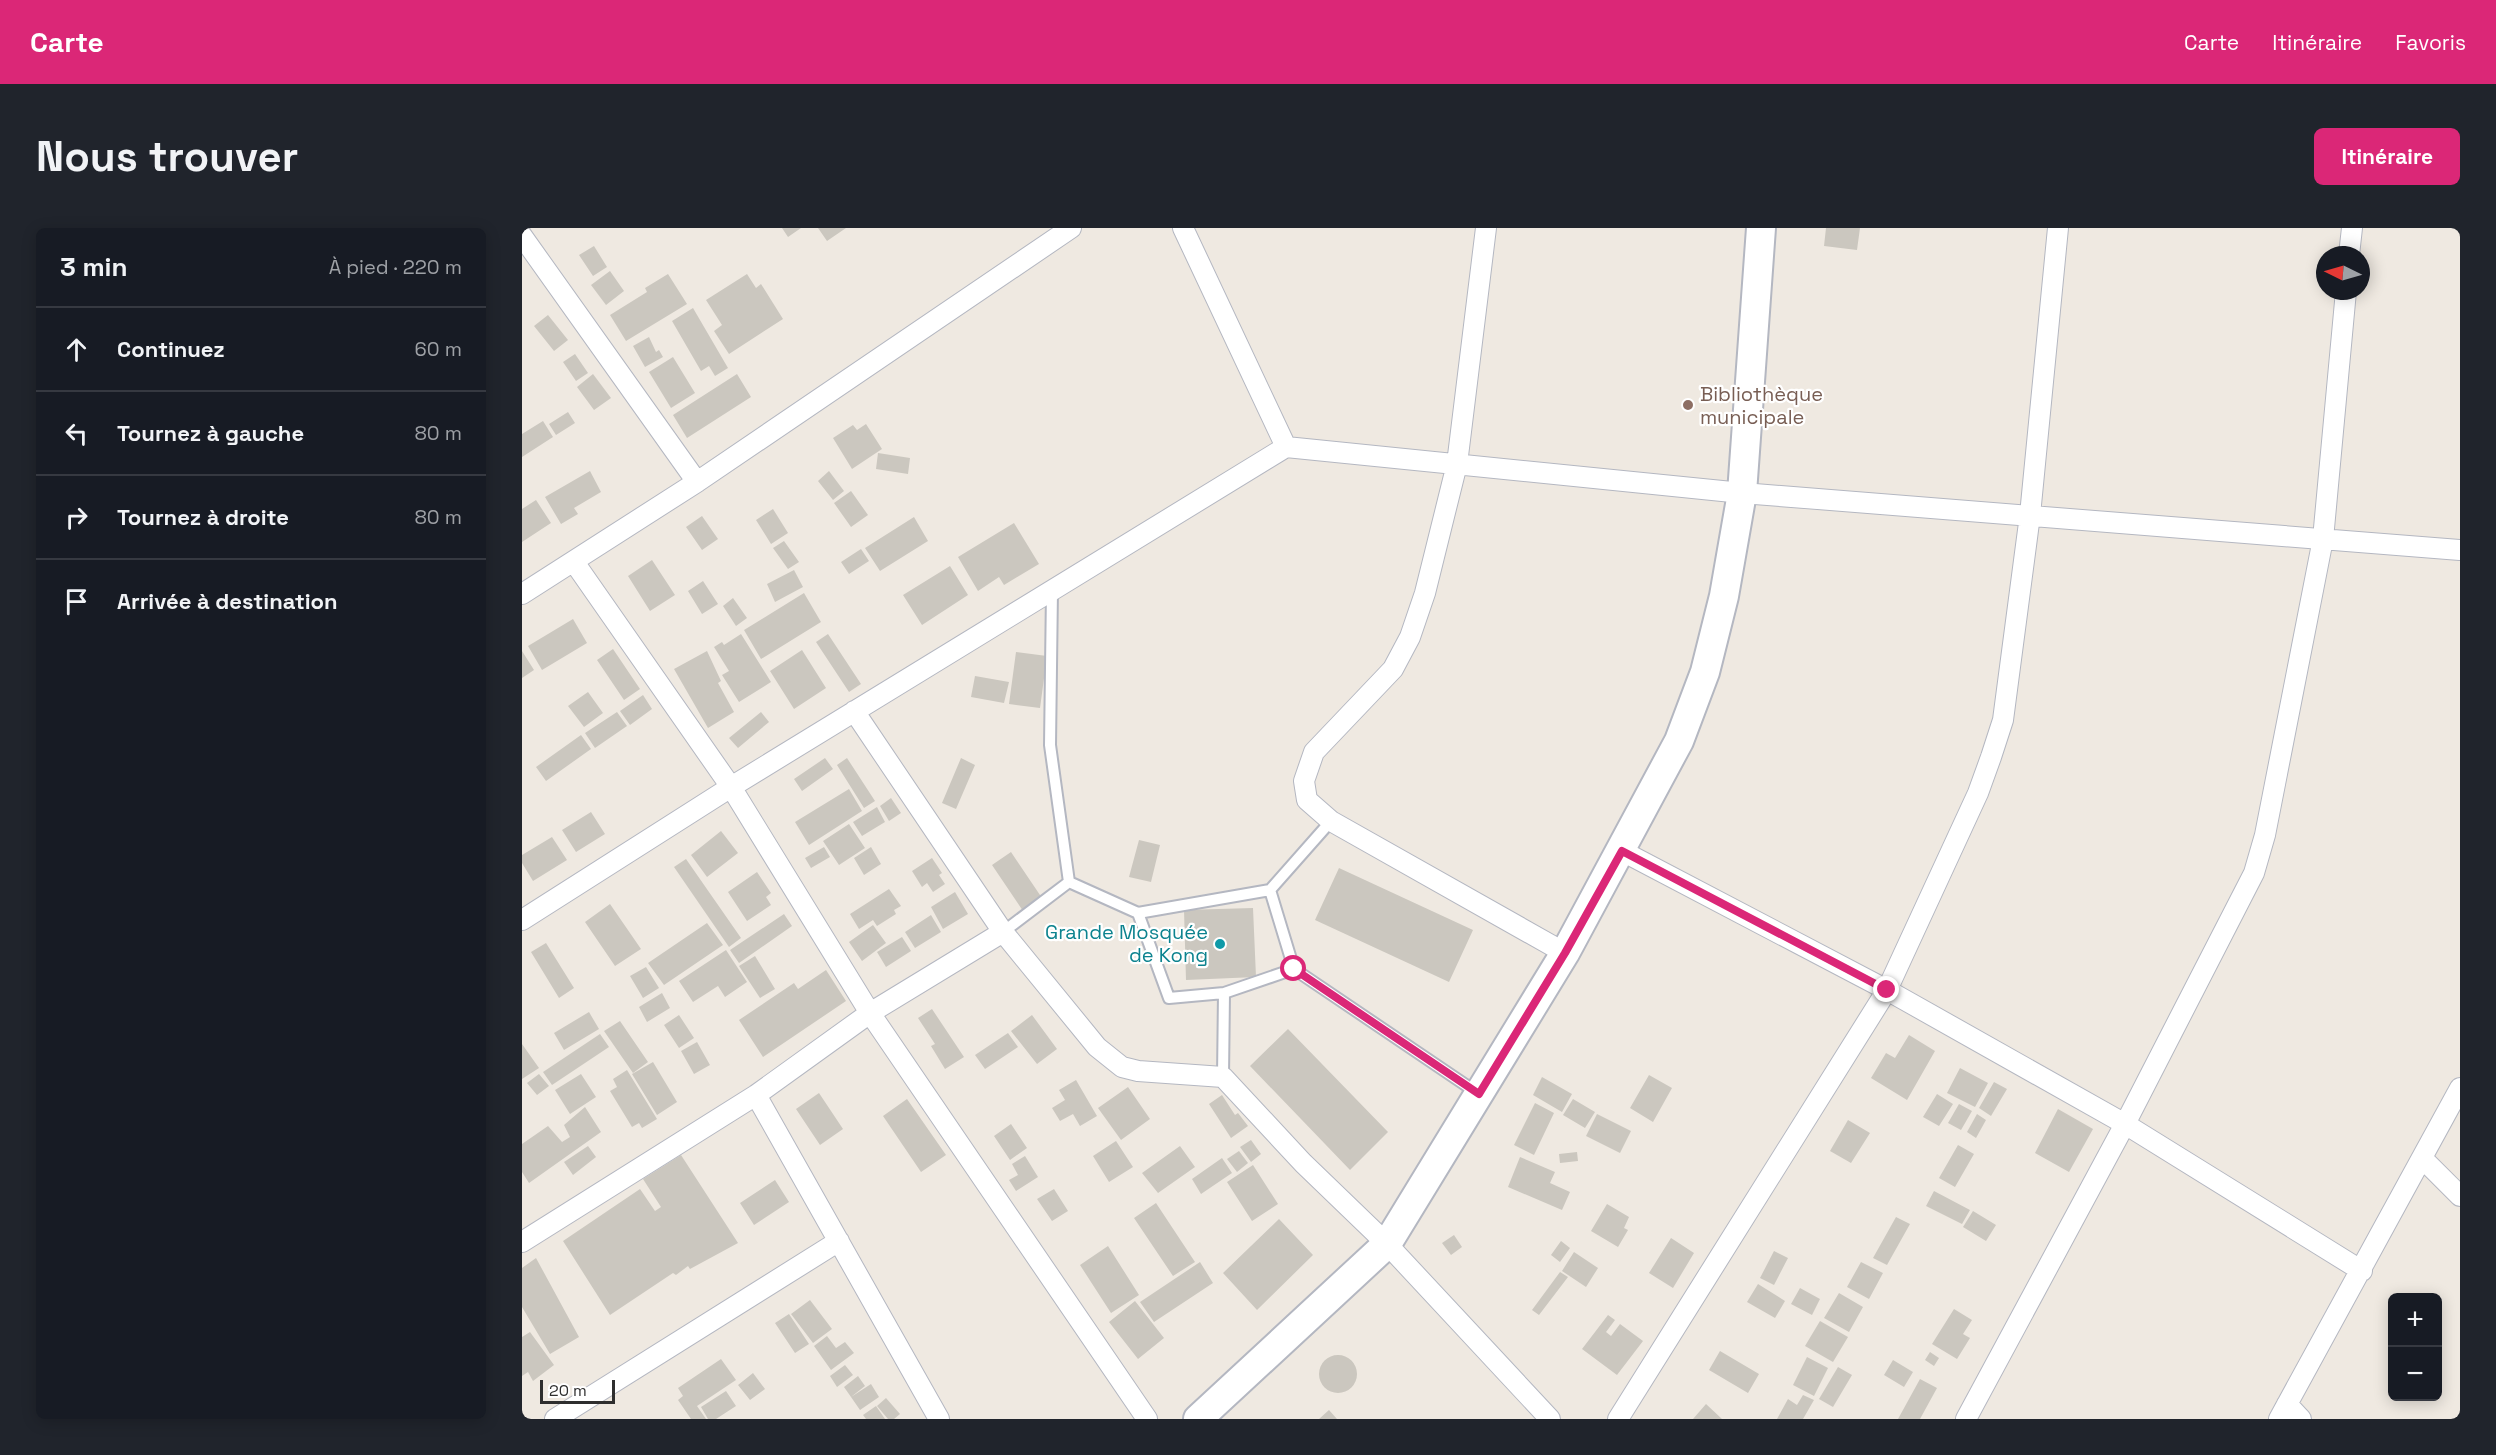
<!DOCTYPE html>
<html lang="fr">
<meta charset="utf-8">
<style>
:root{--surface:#171b24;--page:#20242c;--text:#f1f3f6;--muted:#9ea1a6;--line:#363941;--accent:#db2777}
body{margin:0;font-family:"Space Grotesk",sans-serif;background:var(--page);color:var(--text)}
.controls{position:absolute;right:18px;bottom:18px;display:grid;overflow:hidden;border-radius:9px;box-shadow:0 3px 15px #0003}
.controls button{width:54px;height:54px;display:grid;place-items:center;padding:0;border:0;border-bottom:2px solid var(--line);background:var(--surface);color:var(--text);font:30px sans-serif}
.compass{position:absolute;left:1794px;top:18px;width:54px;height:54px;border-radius:50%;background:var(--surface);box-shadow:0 3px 15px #0003;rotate:275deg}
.scale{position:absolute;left:18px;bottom:15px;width:75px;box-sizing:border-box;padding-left:6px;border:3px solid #2e2e2e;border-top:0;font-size:16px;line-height:21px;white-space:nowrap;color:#2e2e2e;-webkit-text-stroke:4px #fff;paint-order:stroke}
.stop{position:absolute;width:18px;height:18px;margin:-14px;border:4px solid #db2777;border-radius:50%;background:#fff}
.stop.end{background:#db2777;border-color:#fff;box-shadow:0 2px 6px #0008}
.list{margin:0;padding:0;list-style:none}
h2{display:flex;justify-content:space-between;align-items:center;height:78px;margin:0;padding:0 24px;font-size:26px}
h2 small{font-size:20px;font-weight:400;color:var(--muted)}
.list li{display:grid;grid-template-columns:39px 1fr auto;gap:18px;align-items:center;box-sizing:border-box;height:84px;padding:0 24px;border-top:2px solid var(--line)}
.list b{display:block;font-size:22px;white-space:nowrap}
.list em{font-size:20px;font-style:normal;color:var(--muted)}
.icon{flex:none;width:33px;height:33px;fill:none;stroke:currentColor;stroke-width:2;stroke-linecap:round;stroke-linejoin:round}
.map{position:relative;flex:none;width:1938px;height:1191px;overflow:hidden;border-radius:9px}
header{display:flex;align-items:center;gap:36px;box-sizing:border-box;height:84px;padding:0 30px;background:var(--accent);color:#fff}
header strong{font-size:28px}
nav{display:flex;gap:33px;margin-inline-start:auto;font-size:21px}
.intro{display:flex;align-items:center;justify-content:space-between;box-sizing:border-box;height:144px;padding:0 36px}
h1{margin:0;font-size:42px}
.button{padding:15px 27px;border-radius:9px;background:var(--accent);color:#fff;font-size:21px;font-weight:700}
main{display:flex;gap:36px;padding:0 36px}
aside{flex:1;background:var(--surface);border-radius:9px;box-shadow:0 3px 15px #0003}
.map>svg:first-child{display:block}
</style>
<header>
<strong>Carte</strong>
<nav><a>Carte</a><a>Itinéraire</a><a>Favoris</a></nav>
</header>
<div class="intro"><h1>Nous trouver</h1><a class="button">Itinéraire</a></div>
<main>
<aside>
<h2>3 min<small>À pied · 220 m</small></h2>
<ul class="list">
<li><svg class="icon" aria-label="ahead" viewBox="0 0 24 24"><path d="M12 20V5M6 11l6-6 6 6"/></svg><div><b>Continuez</b></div><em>60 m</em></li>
<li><svg class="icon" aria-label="left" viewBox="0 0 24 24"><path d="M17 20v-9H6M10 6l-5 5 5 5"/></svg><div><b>Tournez à gauche</b></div><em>80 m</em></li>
<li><svg class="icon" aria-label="right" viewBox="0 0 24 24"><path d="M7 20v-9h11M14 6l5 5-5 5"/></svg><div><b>Tournez à droite</b></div><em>80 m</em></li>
<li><svg class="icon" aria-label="arrive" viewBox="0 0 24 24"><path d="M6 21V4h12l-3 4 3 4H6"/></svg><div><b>Arrivée à destination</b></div></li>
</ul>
</aside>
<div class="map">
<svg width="1938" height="1191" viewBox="0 0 1938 1191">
<rect width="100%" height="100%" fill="#efe9e1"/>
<path fill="#cbc7bf" d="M 260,0 L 279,0 L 266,9 Z
M 296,0 L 324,0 L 305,13 Z
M 1304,0 L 1338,0 L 1335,22 L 1302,18 Z
M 72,18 L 85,39 L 71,48 L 57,27 Z
M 88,43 L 102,63 L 84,77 L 69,57 Z
M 146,46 L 165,76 L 104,113 L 88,87 L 125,64 L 123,60 Z
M 225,46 L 234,60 L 239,56 L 261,91 L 207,126 L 192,103 L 200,97 L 184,72 Z
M 171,80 L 206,140 L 193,148 L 187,138 L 179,143 L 150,93 Z
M 26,87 L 46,112 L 32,123 L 12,98 Z
M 127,109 L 134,124 L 137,122 L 141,129 L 123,139 L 111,118 Z
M 53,126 L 66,145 L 54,153 L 41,134 Z
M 151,129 L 173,165 L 149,180 L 127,144 Z
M 71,146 L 89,170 L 72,182 L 55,159 Z
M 215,146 L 229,169 L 165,210 L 151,187 Z
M 46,184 L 53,195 L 34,207 L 27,196 Z
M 21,193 L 31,209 L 0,229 L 0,206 Z
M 344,196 L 360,221 L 330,241 L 311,210 L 331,197 L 335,202 Z
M 356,225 L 388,230 L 386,246 L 354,241 Z
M 68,243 L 79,264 L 52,280 L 56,286 L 39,296 L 23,269 Z
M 307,243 L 322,263 L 311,272 L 296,253 Z
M 329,263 L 346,287 L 329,299 L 312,275 Z
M 14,272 L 29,295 L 0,314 L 0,281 Z
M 251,281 L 266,305 L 249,316 L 234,292 Z
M 180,288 L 196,311 L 180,322 L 164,299 Z
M 392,289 L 406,313 L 358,343 L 343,320 Z
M 492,295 L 517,336 L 482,357 L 477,349 L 456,363 L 436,329 Z
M 262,313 L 277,334 L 266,341 L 251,320 Z
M 339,321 L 347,333 L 327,346 L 319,334 Z
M 130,332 L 153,367 L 128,383 L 106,348 Z
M 428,338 L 446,367 L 400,397 L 381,367 Z
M 272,342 L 281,359 L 253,374 L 245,356 Z
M 181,353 L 196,376 L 180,386 L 166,363 Z
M 282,365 L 299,394 L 239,431 L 222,402 Z
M 211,370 L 225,390 L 214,398 L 201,378 Z
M 51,391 L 65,415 L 20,442 L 6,418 Z
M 219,406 L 249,454 L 217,474 L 200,447 L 207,443 L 192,419 L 200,414 L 202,417 Z
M 306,406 L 339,456 L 327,464 L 294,414 Z
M 91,421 L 118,461 L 102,472 L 75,432 Z
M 280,422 L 304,460 L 272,481 L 248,443 Z
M 0,423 L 12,442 L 0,450 Z
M 185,423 L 199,453 L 196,455 L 212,484 L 186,500 L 152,441 Z
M 494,424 L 525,428 L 518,480 L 487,476 Z
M 453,448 L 487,454 L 482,475 L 449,469 Z
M 66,464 L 81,485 L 62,499 L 46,478 Z
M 121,467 L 130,481 L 108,497 L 98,483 Z
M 95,484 L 105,498 L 73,520 L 63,505 Z
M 239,484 L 247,494 L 216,520 L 207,510 Z
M 59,507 L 69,521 L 24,553 L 14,539 Z
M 303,530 L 311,541 L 280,563 L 272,551 Z
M 325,530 L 353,573 L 342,580 L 315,537 Z
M 439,530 L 453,537 L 434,581 L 420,575 Z
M 327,561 L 340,583 L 287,617 L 273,594 Z
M 369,570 L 379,585 L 367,593 L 358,578 Z
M 355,579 L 363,594 L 340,608 L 331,594 Z
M 69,584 L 83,606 L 54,624 L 40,602 Z
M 327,596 L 343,620 L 317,637 L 301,613 Z
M 199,603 L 216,625 L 185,649 L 169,627 Z
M 30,609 L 45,632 L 11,653 L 0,635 L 0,627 Z
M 617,612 L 638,617 L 629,654 L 607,649 Z
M 302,619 L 308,629 L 289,640 L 283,630 Z
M 349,619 L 359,636 L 342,647 L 332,630 Z
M 489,624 L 520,670 L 501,683 L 470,637 Z
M 410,630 L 420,645 L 417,647 L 423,656 L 411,664 L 405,655 L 400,659 L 390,643 Z
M 164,631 L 219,710 L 207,719 L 152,639 Z
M 817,640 L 951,702 L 927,754 L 793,692 Z
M 235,644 L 249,665 L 244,669 L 249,677 L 225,693 L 206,664 Z
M 367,661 L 379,678 L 372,682 L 374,686 L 355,698 L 351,692 L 337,701 L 328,686 Z
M 433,664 L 446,686 L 421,701 L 409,679 Z
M 88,676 L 119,721 L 93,738 L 63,694 Z
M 731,680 L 734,749 L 664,752 L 662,682 Z
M 262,686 L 270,698 L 217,735 L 208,722 Z
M 409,687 L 419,704 L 393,720 L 383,704 Z
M 185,695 L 201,717 L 142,757 L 126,735 Z
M 351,697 L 364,715 L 340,733 L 327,714 Z
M 380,709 L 389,723 L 364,739 L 355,724 Z
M 24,715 L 52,760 L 37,770 L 9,724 Z
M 204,722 L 225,754 L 203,769 L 196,758 L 171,774 L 157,753 Z
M 233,728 L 253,761 L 238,770 L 217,738 Z
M 124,739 L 137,760 L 121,770 L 108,748 Z
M 304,742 L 324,773 L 241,829 L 217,792 L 272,755 L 276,761 Z
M 140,765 L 148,780 L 125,794 L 117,779 Z
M 410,781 L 442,829 L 423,841 L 409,818 L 413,816 L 396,790 Z
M 67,784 L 77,801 L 42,822 L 32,805 Z
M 157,787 L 172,810 L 157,820 L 142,797 Z
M 510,787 L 535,821 L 515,836 L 489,803 Z
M 98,793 L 126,834 L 111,845 L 82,803 Z
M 766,801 L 866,904 L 828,942 L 728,838 Z
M 486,805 L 496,819 L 463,841 L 453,827 Z
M 78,806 L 87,819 L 30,857 L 21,844 Z
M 1387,807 L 1413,823 L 1385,872 L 1349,850 L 1364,825 L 1373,830 Z
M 175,814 L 188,837 L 172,846 L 159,823 Z
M 0,816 L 17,840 L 0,851 Z
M 131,834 L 155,874 L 135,887 L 110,846 Z
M 1438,840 L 1466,855 L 1453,879 L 1425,865 Z
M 105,842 L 135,891 L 120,900 L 117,895 L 110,899 L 88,863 L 95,859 L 91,851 Z
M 17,846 L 27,858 L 15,867 L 5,855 Z
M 59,846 L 74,869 L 48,886 L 33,862 Z
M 1127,847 L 1150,860 L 1131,894 L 1108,880 Z
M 1020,849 L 1050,866 L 1040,884 L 1011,867 Z
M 554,852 L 575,888 L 558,898 L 551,886 L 538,893 L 530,880 L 543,872 L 537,862 Z
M 1472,854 L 1485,861 L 1469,888 L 1457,880 Z
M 606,859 L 628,891 L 599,912 L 576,880 Z
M 297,865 L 321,901 L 298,917 L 274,881 Z
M 1415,866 L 1431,876 L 1417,898 L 1401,889 Z
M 700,867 L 713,887 L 716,885 L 726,898 L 709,910 L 687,876 Z
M 385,871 L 424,927 L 399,944 L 361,888 Z
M 1051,871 L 1073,884 L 1063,900 L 1041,887 Z
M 1013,875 L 1032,885 L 1012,927 L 992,917 Z
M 1437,876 L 1450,883 L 1439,902 L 1426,895 Z
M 63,879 L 79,904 L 7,955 L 0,944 L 0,916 L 26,898 L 40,914 L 48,909 L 42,897 Z
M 1536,881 L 1571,901 L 1547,944 L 1513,925 Z
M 1075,886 L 1109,903 L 1098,925 L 1064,908 Z
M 1455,886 L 1464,892 L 1454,910 L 1445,904 Z
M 1326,892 L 1348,905 L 1329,935 L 1308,923 Z
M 489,896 L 505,920 L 488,932 L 472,908 Z
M 729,912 L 739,926 L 729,934 L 718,919 Z
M 594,913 L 611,939 L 587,954 L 571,928 Z
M 1436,917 L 1452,926 L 1433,959 L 1417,950 Z
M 66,918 L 74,929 L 51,947 L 42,934 Z
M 658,918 L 673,939 L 636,965 L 620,945 Z
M 717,923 L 726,935 L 715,944 L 705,931 Z
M 1055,924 L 1056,933 L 1038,935 L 1037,926 Z
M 159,927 L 216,1015 L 168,1041 L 166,1038 L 154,1047 L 151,1045 L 88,1087 L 41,1013 L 118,961 L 133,983 L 139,979 L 121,951 Z
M 503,928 L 516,949 L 494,963 L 487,952 L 496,947 L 490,936 Z
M 998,929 L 1033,944 L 1028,955 L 1048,964 L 1040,982 L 986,959 Z
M 700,930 L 710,945 L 679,966 L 670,951 Z
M 731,937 L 756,976 L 730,993 L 705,954 Z
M 253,952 L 267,974 L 232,997 L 218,975 Z
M 532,961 L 546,983 L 530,993 L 515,971 Z
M 1412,963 L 1448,982 L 1440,996 L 1404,978 Z
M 634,975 L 673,1034 L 651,1048 L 612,990 Z
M 1085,976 L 1107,989 L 1102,1000 L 1106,1002 L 1096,1019 L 1069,1003 Z
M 1451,983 L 1474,997 L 1464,1013 L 1441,999 Z
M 1374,989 L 1388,996 L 1365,1037 L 1351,1030 Z
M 757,991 L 791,1027 L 735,1082 L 701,1045 Z
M 932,1007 L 940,1019 L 929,1027 L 920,1015 Z
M 1149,1010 L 1172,1025 L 1151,1060 L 1127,1045 Z
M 1039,1013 L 1048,1020 L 1038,1034 L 1029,1027 Z
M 586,1018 L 617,1067 L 589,1085 L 558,1037 Z
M 1252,1023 L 1266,1030 L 1252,1057 L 1238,1050 Z
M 1052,1024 L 1076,1040 L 1064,1059 L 1040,1043 Z
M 14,1030 L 57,1109 L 28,1126 L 0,1079 L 0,1040 Z
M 678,1034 L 691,1055 L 632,1094 L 618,1074 Z
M 1339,1034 L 1361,1045 L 1347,1071 L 1325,1059 Z
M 1038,1044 L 1046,1049 L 1017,1087 L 1010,1082 Z
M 1236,1056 L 1263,1073 L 1253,1090 L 1225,1074 Z
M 1278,1060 L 1298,1071 L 1290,1087 L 1269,1076 Z
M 1317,1065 L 1341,1079 L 1327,1104 L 1302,1090 Z
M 288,1072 L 310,1101 L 291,1115 L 269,1086 Z
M 613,1073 L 642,1110 L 616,1131 L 587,1094 Z
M 1432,1081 L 1450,1092 L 1441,1106 L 1448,1110 L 1435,1131 L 1410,1116 Z
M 267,1086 L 287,1116 L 273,1125 L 253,1095 Z
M 1086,1087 L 1093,1092 L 1084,1104 L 1089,1108 L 1098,1096 L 1121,1113 L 1095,1147 L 1060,1121 Z
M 1298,1093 L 1326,1109 L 1311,1134 L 1283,1118 Z
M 8,1104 L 32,1137 L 11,1153 L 6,1144 L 0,1148 L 0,1109 Z
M 305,1108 L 314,1120 L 323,1114 L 332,1125 L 309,1142 L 292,1118 Z
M 1198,1123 L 1237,1146 L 1226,1165 L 1187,1142 Z
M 1408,1124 L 1417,1130 L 1412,1138 L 1403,1132 Z
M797 1146a19 19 0 1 1 38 0a19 19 0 1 1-38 0Z
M 1285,1129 L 1306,1140 L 1292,1168 L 1271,1157 Z
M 199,1131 L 214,1152 L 175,1178 L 184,1191 L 169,1191 L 156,1172 L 161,1168 L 156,1160 Z
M 1371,1132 L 1391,1144 L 1382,1159 L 1362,1147 Z
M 323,1137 L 331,1147 L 315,1159 L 308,1148 Z
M 1316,1139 L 1330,1147 L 1311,1179 L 1297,1171 Z
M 231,1145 L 243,1161 L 228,1172 L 216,1157 Z
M 336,1148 L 343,1158 L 329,1169 L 322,1159 Z
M 1398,1151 L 1415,1160 L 1398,1191 L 1376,1191 Z
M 349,1156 L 357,1169 L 338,1182 L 329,1169 Z
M 204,1163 L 214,1178 L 194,1191 L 186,1191 L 179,1179 Z
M 1281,1167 L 1292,1172 L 1281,1191 L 1255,1191 L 1266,1171 L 1275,1177 Z
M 364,1170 L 378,1186 L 372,1191 L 366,1191 L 355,1178 Z
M 1184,1176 L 1200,1191 L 1171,1191 Z
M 354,1178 L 363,1191 L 344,1191 L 341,1187 Z
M 807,1182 L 815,1191 L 797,1191 Z"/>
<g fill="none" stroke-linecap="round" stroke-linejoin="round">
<g stroke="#b4b7c1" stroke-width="14">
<path id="service" d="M 530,362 L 528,517 L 547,654
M 547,654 L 616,685 L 647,770 L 702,765 L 772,741 L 748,662 L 616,685
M 748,662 L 809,593
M 481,704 L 547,654
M 772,741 L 957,866
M 701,849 L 702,765"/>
</g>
<g stroke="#b4b7c1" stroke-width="22">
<path id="minor" d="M 661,0 L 764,219
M 964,0 L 935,236 L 903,365 L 888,409 L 871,441 L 792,524 L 782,553 L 785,572 L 809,593 L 1043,725
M 0,8 L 175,254
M 1827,27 L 1830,0
M 52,334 L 209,559 L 348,785 L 625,1191
M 0,366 L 175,254 L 549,0
M 332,483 L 481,704 L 575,819 L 600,839 L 616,843 L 701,849 L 781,935 L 865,1016 L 1028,1191
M 1100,623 L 1365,762 L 1603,896 L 1840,1043
M 0,692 L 209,559 L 764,219 L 1220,265 L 1938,322
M 234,867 L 417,1191
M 1900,930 L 1938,968
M 0,1014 L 234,867 L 348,785 L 481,704
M 1765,1176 L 1779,1191
M 33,1191 L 317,1013
M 1096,1191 L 1365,762 L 1456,565 L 1469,529 L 1481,492 L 1508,287 L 1536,0
M 1444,1191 L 1603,896 L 1732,645 L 1743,607 L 1801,311 L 1824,63
M 1757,1191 L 1938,860"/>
</g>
<g stroke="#b4b7c1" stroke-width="32">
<path id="secondary" d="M 676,1191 L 865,1016 L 1043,725 L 1157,513 L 1183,444 L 1202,368 L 1220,265 L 1239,0"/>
</g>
<use href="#service" stroke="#fff" stroke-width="10"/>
<use href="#minor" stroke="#fff" stroke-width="20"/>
<use href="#secondary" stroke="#fff" stroke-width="28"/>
</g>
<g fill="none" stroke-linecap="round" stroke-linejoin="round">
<path stroke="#db2777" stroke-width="8" d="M 772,741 L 957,866 L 1043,725 L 1100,623 L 1365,762"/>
</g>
<circle fill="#8d6e63" stroke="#fff" stroke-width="2" cx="1166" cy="177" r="6"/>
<circle fill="#0f9aa8" stroke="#fff" stroke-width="2" cx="698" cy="716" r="6"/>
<g text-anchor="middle" stroke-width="4.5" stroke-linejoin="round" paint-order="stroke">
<g font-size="20" fill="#785e54" stroke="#fff" text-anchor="start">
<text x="1178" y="173">Bibliothèque<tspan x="1178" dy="23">municipale</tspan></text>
</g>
<g font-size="20" fill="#0d838f" stroke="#fff" text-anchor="end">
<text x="686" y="711">Grande Mosquée<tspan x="686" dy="23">de Kong</tspan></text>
</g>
</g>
</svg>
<div class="controls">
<button>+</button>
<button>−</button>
</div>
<svg class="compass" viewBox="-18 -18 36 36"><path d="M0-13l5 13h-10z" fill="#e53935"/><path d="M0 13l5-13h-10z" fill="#9ea1a6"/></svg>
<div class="scale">20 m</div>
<div class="stop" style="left:772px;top:741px"></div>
<div class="stop end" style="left:1365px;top:762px"></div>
</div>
</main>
